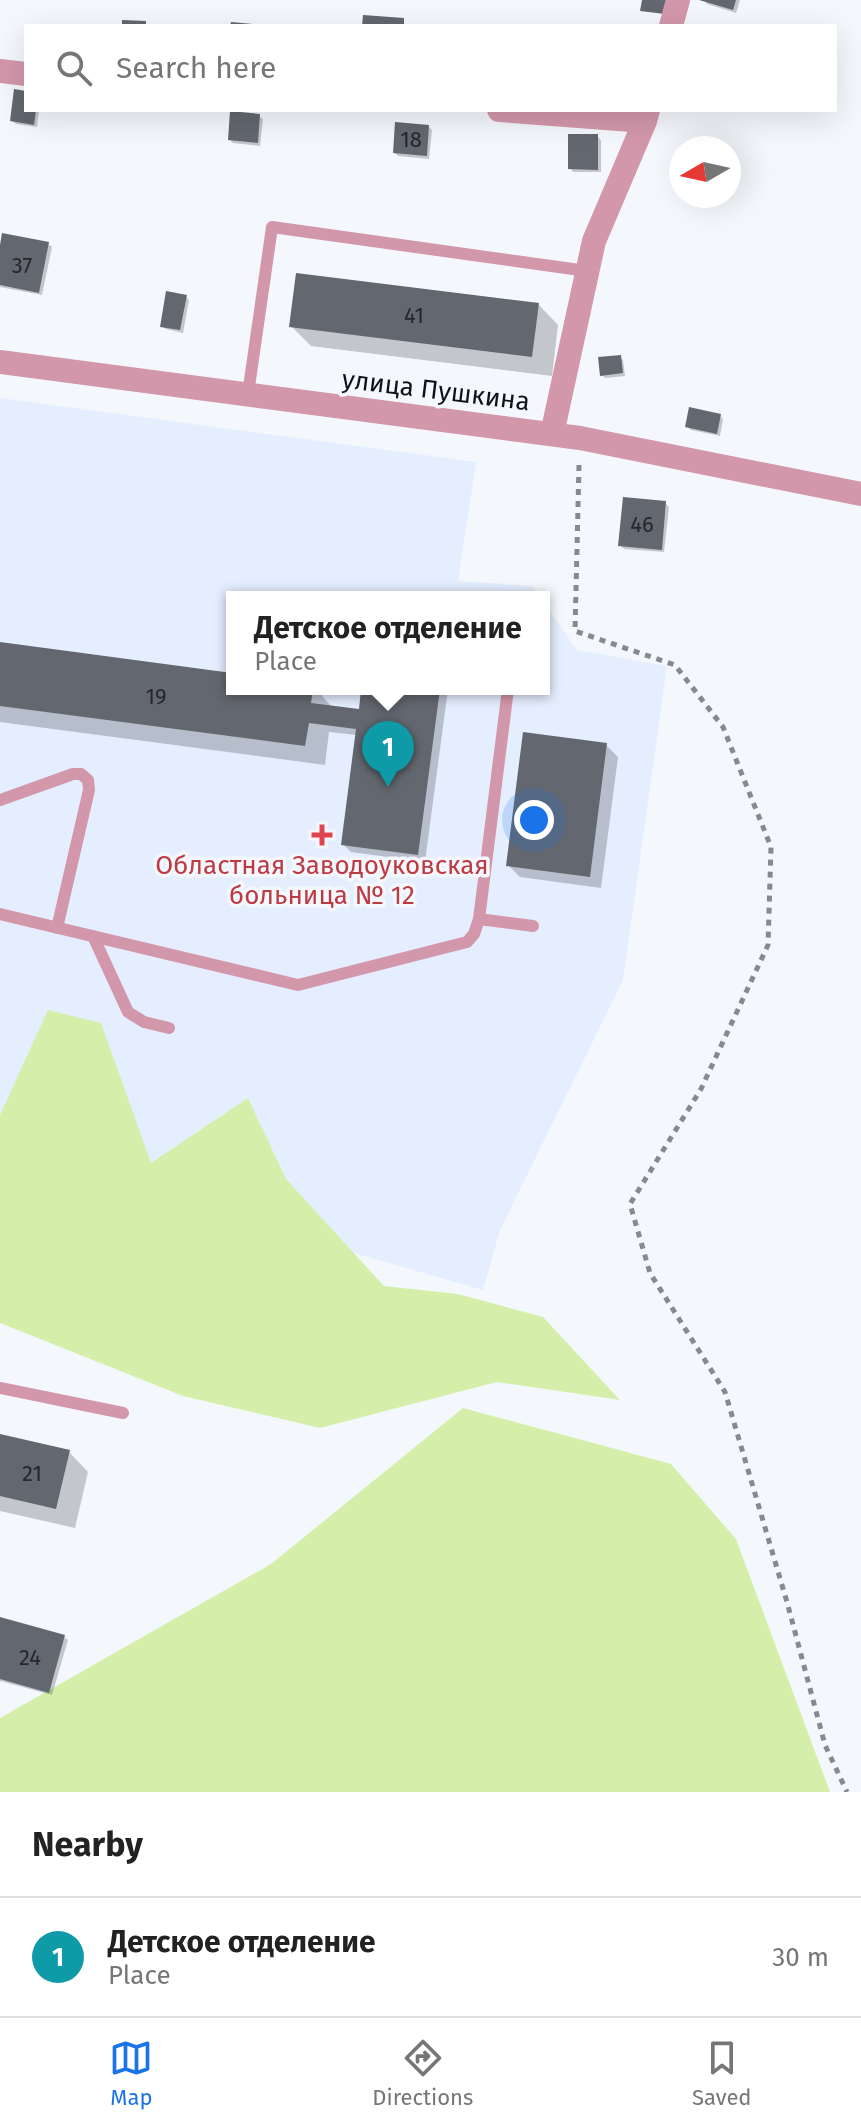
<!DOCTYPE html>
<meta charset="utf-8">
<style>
:root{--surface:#fff;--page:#f6f6f6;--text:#222;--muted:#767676;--line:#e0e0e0;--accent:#1a73e8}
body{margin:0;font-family:"Fira Sans",sans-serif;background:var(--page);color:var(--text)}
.compass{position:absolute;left:669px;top:136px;width:72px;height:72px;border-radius:50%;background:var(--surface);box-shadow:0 8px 32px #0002;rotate:261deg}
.you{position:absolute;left:534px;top:820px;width:28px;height:28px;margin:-20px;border:6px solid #fff;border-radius:50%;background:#1a73e8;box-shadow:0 0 0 12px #1a73e833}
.badge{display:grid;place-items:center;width:52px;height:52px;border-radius:50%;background:var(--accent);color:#fff;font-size:26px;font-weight:700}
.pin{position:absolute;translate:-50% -66px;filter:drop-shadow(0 2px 4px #0008)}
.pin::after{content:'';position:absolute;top:42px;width:28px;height:24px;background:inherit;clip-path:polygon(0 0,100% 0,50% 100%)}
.popup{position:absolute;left:226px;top:591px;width:324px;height:104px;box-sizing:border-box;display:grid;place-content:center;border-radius:0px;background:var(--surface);filter:drop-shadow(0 2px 6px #0005);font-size:26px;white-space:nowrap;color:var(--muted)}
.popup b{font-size:30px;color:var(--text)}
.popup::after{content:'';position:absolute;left:50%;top:100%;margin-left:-16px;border:16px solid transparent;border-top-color:var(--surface)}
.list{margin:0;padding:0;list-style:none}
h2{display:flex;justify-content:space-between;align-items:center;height:104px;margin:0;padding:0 32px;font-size:34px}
h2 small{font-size:26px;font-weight:400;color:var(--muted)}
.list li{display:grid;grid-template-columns:52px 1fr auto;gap:24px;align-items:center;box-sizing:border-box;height:120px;padding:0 32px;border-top:2px solid var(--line)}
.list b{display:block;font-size:30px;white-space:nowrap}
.list p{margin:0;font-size:26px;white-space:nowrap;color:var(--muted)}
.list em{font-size:26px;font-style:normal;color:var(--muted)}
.icon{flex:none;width:44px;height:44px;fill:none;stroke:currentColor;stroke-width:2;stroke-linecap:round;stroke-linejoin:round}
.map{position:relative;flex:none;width:861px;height:1792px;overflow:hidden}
.search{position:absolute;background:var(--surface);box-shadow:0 8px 32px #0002;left:24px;right:24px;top:24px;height:88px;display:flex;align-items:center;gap:20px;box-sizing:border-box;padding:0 28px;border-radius:0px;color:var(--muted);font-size:30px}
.sheet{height:224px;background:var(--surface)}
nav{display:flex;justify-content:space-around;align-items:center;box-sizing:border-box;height:112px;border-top:2px solid var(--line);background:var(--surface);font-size:22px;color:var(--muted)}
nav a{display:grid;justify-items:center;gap:4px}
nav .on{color:var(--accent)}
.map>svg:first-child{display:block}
</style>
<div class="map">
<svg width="861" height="1792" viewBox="0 0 861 1792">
<rect width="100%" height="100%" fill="#f4f8fd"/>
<path fill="#e5eefe" d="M 0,398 L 476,462 L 458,581 L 532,586 L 540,597 L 232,597 L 232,689 L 544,689 L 544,603 L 577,650 L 667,666 L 623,980 L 500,1230 L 483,1290 L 0,1152 Z"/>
<path fill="#d5efab" d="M 48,1010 L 101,1023 L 151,1163 L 248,1098 L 286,1179 L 384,1286 L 458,1294 L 543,1317 L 620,1400 L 497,1382 L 320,1428 L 183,1396 L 0,1323 L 0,1115 Z
M 463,1408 L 671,1464 L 736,1539 L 830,1792 L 0,1792 L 0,1718 L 271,1564 Z"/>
<path fill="#0003" d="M 704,0 L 740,0 L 736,13 L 707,4 Z
M 26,93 L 26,110 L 39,110 L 37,127 L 16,124 L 12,121 Z
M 259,116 L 263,119 L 260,146 L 233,143 L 230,140 Z
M 429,127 L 432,130 L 429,159 L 398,156 L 395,153 Z
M 597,136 L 601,140 L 601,172 L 573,172 L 570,168 Z
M 48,244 L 52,247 L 42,295 L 0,287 L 0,256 Z
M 186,297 L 189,300 L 183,333 L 166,329 L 162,326 Z
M 539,305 L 558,325 L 552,376 L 311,346 L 291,326 Z
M 620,357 L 623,360 L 625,376 L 605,378 L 602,375 Z
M 720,416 L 723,419 L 720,436 L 691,430 L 687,427 Z
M 665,503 L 669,507 L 664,552 L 624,549 L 620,545 Z
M 0,645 L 232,675 L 232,689 L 316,689 L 332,707 L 360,711 L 363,689 L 448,689 L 425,862 L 351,852 L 343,844 L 357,735 L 329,732 L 325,765 L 0,722 Z
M 606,745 L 618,757 L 601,888 L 520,877 L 508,865 Z
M 0,1436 L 69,1452 L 88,1472 L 75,1528 L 0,1511 Z
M 0,1619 L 64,1637 L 68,1640 L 52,1695 L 0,1681 Z"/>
<path fill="#63676f" d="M 642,0 L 666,0 L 665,14 L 640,11 Z
M 699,0 L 736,0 L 733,10 Z
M 363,15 L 404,18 L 404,26 L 362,26 Z
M 122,20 L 146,21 L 146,26 L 122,26 Z
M 231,22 L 253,24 L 253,26 L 230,26 Z
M 14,89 L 26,91 L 26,110 L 36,110 L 34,125 L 10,121 Z
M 230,111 L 260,114 L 258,143 L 228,140 Z
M 395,122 L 429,125 L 427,156 L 393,153 Z
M 568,134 L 598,134 L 598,170 L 568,169 Z
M 2,233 L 49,242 L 39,293 L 0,285 L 0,245 Z
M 296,273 L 539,303 L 532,357 L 289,327 Z
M 166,291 L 187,295 L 180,330 L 160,327 Z
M 621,355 L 623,373 L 600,376 L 598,357 Z
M 689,407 L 721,414 L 717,434 L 685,427 Z
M 623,497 L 666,501 L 662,550 L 618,546 Z
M 0,642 L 232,673 L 232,689 L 313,689 L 311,703 L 359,709 L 361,689 L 440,689 L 418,855 L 341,845 L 356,729 L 309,723 L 305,746 L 0,706 Z
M 523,732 L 607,743 L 590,877 L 506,866 Z
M 0,1434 L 70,1450 L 56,1509 L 0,1496 Z
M 0,1617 L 65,1635 L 49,1693 L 0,1679 Z"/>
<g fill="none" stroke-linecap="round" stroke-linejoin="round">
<path stroke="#86898d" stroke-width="5" stroke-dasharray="6 6" stroke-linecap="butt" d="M 579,465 L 575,631 L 675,665 L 723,727 L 771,847 L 768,945 L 701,1089 L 630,1204 L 650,1273 L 725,1392 L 787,1602 L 825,1745 L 847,1792"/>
<path stroke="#d397ac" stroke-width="12" d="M 248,394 L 272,227 L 587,271
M 0,800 L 73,774 L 81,774 L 88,780 L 89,790 L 57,928
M 0,914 L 298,985 L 467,942 L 474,934 L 479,919 L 508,689
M 479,919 L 533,926
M 93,936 L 128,1012 L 144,1022 L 169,1028
M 0,1388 L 123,1413"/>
<path stroke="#d397ac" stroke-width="24" d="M 671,26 L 678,0
M 0,71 L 26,74
M 499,110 L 645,121
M 0,362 L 580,438 L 861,494
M 552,434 L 594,241 L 645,121 L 648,110"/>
</g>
<path fill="#e0444e" stroke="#f4f8fd" stroke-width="3" d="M318 823h8v8h8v8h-8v8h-8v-8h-8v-8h8z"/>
<g text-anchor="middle" stroke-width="7" stroke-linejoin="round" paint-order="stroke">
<g font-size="22" fill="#25272c">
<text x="411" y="147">18</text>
<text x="22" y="273">37</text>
<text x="414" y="323">41</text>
<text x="642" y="532">46</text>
<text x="156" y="704">19</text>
<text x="32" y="1481">21</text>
<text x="30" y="1665">24</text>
</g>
<g font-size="26" fill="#101215" stroke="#f4f8fd">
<text transform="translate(436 390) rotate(7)" y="9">улица Пушкина</text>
</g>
<g font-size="26" fill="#be3a42" stroke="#f4f8fd">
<text x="322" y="874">Областная Заводоуковская<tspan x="322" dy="30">больница № 12</tspan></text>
</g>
</g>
</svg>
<svg class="compass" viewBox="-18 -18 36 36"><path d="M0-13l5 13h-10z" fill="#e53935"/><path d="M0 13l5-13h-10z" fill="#767676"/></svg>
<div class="you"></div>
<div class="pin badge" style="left:388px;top:787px;background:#0f9aa8">1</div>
<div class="popup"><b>Детское отделение</b>Place</div>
<div class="search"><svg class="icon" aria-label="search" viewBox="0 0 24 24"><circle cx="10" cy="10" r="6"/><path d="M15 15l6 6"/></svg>Search here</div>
</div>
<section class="sheet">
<h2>Nearby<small></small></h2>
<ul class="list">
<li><span class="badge" style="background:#0f9aa8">1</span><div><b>Детское отделение</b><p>Place</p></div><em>30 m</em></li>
</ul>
</section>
<nav>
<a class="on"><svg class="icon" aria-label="map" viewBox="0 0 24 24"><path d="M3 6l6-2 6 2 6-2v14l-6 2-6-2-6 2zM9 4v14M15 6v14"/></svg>Map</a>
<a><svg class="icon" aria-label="directions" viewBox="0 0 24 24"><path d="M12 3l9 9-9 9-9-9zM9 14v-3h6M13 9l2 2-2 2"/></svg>Directions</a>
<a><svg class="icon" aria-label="saved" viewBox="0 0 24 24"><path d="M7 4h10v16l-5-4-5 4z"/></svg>Saved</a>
</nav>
